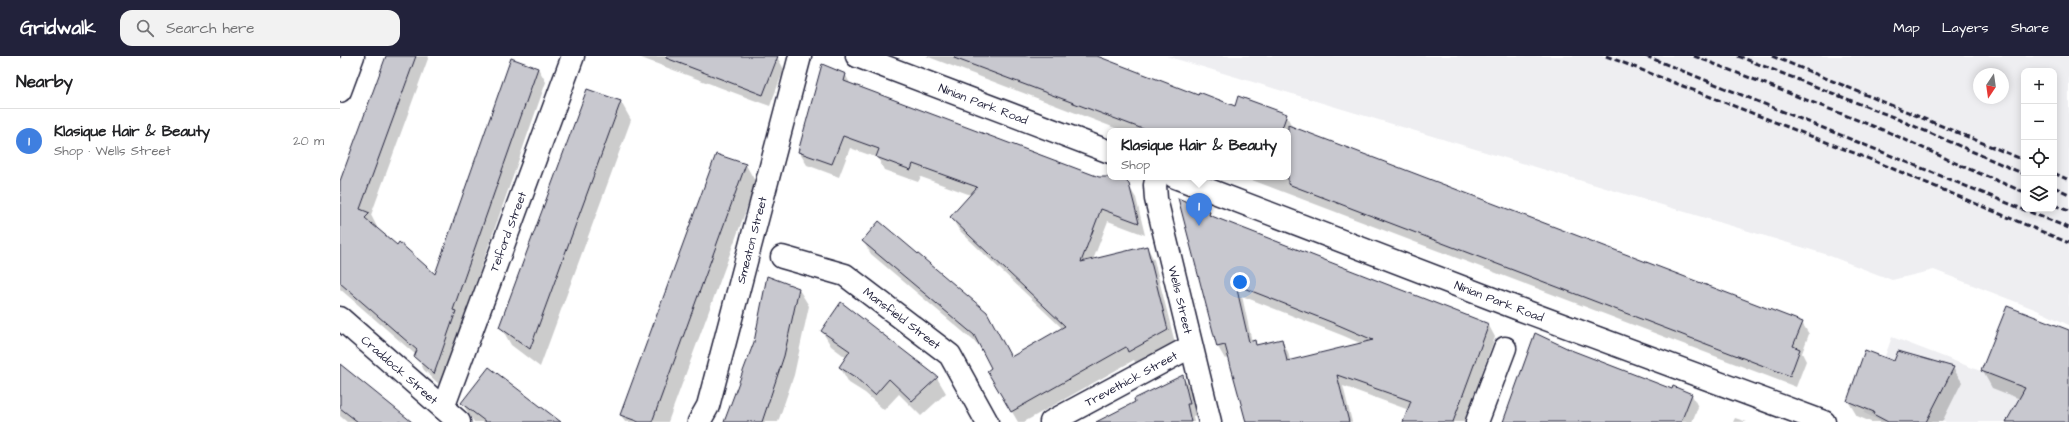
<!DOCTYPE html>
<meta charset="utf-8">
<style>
:root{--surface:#fff;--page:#f2f2f2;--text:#202124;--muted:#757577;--line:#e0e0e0;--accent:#22223b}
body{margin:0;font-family:"Architects Daughter",sans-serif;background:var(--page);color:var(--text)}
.controls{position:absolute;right:12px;top:12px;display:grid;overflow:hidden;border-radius:8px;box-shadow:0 2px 10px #0003}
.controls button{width:36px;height:36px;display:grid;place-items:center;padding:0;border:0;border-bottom:1px solid var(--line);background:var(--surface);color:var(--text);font:20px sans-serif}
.compass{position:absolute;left:1633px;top:12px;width:36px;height:36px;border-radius:50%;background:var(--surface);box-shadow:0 2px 10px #0003;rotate:193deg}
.you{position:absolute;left:900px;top:226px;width:14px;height:14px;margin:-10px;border:3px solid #fff;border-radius:50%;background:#1a73e8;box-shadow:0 0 0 6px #1a73e833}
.badge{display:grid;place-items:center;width:26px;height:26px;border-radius:50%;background:var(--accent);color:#fff;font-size:13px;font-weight:700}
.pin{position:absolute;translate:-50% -33px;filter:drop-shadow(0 1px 2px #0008)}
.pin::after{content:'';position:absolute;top:21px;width:14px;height:12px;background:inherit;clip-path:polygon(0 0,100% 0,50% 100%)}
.popup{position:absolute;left:767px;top:72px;width:184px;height:52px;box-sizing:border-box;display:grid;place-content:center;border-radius:8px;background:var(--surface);filter:drop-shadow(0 1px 3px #0005);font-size:13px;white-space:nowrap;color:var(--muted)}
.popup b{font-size:15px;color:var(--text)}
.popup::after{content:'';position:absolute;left:50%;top:100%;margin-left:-8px;border:8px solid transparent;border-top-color:var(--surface)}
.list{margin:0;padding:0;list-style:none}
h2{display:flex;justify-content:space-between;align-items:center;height:52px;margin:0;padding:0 16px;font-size:17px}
h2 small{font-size:13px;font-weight:400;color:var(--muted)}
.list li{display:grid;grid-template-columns:26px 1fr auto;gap:12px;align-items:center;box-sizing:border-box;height:64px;padding:0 16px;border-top:1px solid var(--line)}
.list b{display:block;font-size:15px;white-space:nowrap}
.list p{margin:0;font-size:13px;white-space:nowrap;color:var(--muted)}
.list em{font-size:13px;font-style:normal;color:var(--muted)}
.icon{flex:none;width:22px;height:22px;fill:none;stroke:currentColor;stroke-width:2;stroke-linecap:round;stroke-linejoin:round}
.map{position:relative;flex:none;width:1729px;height:366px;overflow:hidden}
header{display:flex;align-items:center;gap:24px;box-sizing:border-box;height:56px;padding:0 20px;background:var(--accent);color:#fff}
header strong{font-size:19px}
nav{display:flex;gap:22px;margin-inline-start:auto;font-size:14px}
.search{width:280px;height:36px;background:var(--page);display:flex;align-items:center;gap:10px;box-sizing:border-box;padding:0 14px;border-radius:12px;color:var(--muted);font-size:15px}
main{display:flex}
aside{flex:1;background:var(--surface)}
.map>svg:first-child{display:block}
</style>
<header>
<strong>Gridwalk</strong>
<div class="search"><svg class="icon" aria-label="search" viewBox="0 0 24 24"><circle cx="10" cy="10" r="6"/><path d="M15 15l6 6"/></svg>Search here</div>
<nav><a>Map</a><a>Layers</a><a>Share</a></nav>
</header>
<main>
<aside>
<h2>Nearby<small></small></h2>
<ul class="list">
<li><span class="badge" style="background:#3f7fe0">1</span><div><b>Klasique Hair &amp; Beauty</b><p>Shop · Wells Street</p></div><em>20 m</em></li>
</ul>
</aside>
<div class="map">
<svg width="1729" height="366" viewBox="0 0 1729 366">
<rect width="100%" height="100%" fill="#fff"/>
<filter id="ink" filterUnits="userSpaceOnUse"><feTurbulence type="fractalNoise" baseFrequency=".025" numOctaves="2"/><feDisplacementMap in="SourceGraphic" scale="8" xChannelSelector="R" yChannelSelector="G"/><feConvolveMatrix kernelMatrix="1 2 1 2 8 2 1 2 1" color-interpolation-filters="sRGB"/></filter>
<g filter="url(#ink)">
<path fill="#eeeef1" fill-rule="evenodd" d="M 826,0 L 1729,0 L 1729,269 L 1697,254 L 1594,214 L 1552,224 L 1485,198 ZM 1684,15 L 1714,15 L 1714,153 L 1684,153 ZM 1639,18 L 1663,18 L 1663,42 L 1639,42 Z
M 1552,281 L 1729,349 L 1729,366 L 1542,366 L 1524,357 Z"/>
<path fill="#0003" fill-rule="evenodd" d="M 47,0 L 89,0 L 31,159 L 37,171 L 36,173 L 96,220 L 198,12 L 206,26 L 122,266 L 124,270 L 102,331 L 84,314 L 76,299 L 0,233 L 0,128 Z
M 296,0 L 434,0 L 437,1 L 444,13 L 430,50 Z
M 586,0 L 752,0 L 858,40 L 895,51 L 946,59 L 953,72 L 1462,267 L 1469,278 L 1462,297 L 1466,305 L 1456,331 L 904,121 L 948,121 L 948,75 L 783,75 Z
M 505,18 L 511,29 L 772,127 L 788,129 L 796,142 L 805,179 L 768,165 L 753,204 L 807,191 L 814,204 L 835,287 L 796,308 L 794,304 L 684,366 L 678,366 L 648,315 L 652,313 L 641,291 L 531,198 L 523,185 L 671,302 L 723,273 L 619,174 L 611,161 L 631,139 L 581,121 L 578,126 L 544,114 L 538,102 L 510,92 L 499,121 L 467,109 L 459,96 Z
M 248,34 L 281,46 L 291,64 L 200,311 L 171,289 L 161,271 Z
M 377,99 L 406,109 L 416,127 L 328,366 L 285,366 L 281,359 Z
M 839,144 L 869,156 L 872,162 L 1148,268 L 1155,281 L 1124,366 L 1064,366 L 1069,354 L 1003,330 L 1012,366 L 906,366 L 889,302 L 885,303 L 878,291 ZM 902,240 L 1004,280 L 1022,288 L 950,305 L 948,296 L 941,284 L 917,290 L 914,286 L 912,286 Z
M 458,232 L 469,250 L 454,319 L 438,366 L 385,366 Z
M 482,275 L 597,322 L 606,337 L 581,360 L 559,338 L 544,354 L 525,337 L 509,327 L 500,311 L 507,302 L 491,290 Z
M 1729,275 L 1729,366 L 1667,366 L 1680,343 L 1652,332 L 1642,314 Z
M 1231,295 L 1332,334 L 1352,339 L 1358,351 L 1352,366 L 1164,366 Z
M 1554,306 L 1613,312 L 1622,326 L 1602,366 L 1531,366 L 1517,360 L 1508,345 Z
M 0,316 L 70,366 L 7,366 L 0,360 Z
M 842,320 L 849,331 L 856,359 L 853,360 L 854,366 L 759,366 Z
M 122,347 L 219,366 L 134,366 Z
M 1395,362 L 1407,366 L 1393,366 Z"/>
<path fill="#c8c8cf" stroke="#22223b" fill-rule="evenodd" d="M 46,0 L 76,0 L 20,153 L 30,157 L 25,162 L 57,189 L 59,186 L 95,218 L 171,2 L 198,12 L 113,254 L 116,255 L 94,318 L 74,301 L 77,294 L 0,227 L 0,125 Z
M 326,0 L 438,0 L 423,39 L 326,2 Z
M 615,0 L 757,0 L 858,39 L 859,36 L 895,50 L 898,40 L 947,58 L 941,75 L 808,75 L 614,2 Z
M 482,8 L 506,18 L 504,25 L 759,121 L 777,121 L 784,123 L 789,128 L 799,167 L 761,153 L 741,206 L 807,190 L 828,274 L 788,296 L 786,291 L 671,356 L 647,315 L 651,312 L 634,279 L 522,185 L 539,165 L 647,256 L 671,301 L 725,270 L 610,161 L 637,131 L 573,108 L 571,114 L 536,101 L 539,93 L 503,80 L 492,108 L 458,96 Z
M 247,33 L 281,45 L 190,293 L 159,271 Z
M 948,69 L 1463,266 L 1453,290 L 1460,293 L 1450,320 L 948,128 Z
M 376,98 L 406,108 L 312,366 L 299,366 L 280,359 Z
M 838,142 L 870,156 L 869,159 L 1149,268 L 1113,366 L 1063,366 L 1071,345 L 997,319 L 1009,366 L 906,366 L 885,289 L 877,291 ZM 896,229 L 996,268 L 1033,284 L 947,305 L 942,283 L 916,289 L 915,284 L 909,286 Z
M 427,220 L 459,232 L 444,300 L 422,366 L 384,366 L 414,286 Z
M 501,246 L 598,321 L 572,345 L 549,323 L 535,339 L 515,321 L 499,311 L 510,295 L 481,275 Z
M 1667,250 L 1729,274 L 1729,366 L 1666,366 L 1685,332 L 1641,315 Z
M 1195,277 L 1231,294 L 1332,333 L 1333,330 L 1352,338 L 1341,366 L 1163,366 Z
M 1525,294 L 1554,305 L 1558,295 L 1614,311 L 1586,366 L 1548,366 L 1533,358 L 1534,356 L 1507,345 Z
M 0,308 L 72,366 L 18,366 L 0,352 Z
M 149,311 L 221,366 L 146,366 L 121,347 Z
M 843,319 L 850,348 L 847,348 L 851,366 L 756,366 L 795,346 L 794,343 Z"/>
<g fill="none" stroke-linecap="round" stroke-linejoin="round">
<g stroke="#22223b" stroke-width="25">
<g id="minor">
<path id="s1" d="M 517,0 L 770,96"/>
<path d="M 0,35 L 13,0"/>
<path id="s2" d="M 817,121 L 815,129 L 816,143 L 870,366"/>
<path id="s3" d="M 835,121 L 1179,253 L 1484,366"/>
<path id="s4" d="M 442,201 L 505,219 L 610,299 L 647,366"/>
<path id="s5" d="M 0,262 L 119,366"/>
<path id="s6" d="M 103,352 L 233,0"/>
<path id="s7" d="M 359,366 L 368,350 L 460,0"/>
<path id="s8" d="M 711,366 L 850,291"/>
<path d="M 1137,366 L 1165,292"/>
</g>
</g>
<use href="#minor" stroke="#fff" stroke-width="22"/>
<path stroke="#22223b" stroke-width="3" stroke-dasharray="6 3" stroke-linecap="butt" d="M 1266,0 L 1532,104 L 1729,187
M 1306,0 L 1729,172
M 1354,0 L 1548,76 L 1622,110 L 1684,136
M 1398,0 L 1553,61 L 1684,118
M 1432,0 L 1684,104
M 1714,117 L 1729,124
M 1714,131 L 1729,138
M 1714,149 L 1729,155"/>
</g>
</g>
<g text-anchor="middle" stroke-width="3" stroke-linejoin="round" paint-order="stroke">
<g font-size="12" fill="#22223b" stroke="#fff">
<text dy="4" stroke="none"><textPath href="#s1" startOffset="135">Ninian Park Road</textPath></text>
<text dy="4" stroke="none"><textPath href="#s6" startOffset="188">Telford Street</textPath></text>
<text dy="4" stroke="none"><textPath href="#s7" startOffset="190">Smeaton Street</textPath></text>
<text dy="4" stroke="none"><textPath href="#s2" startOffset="126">Wells Street</textPath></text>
<text dy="4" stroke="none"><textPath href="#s3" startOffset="347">Ninian Park Road</textPath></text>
<text dy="4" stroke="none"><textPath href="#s4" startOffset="137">Mansfield Street</textPath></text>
<text dy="4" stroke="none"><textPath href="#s5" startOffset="79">Craddock Street</textPath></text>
<text dy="4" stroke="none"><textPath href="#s8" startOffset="91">Trevethick Street</textPath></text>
</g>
</g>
</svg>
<div class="controls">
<button>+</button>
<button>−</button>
<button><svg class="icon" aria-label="locate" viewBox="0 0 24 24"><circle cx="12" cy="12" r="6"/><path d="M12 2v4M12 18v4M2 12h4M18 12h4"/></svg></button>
<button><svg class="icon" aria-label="layers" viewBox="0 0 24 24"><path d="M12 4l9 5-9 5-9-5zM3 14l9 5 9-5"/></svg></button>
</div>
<svg class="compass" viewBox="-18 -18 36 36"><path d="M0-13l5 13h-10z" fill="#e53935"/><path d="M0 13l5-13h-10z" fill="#757577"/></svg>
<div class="you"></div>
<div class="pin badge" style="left:859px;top:170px;background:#3f7fe0">1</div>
<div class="popup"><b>Klasique Hair &amp; Beauty</b>Shop</div>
</div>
</main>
